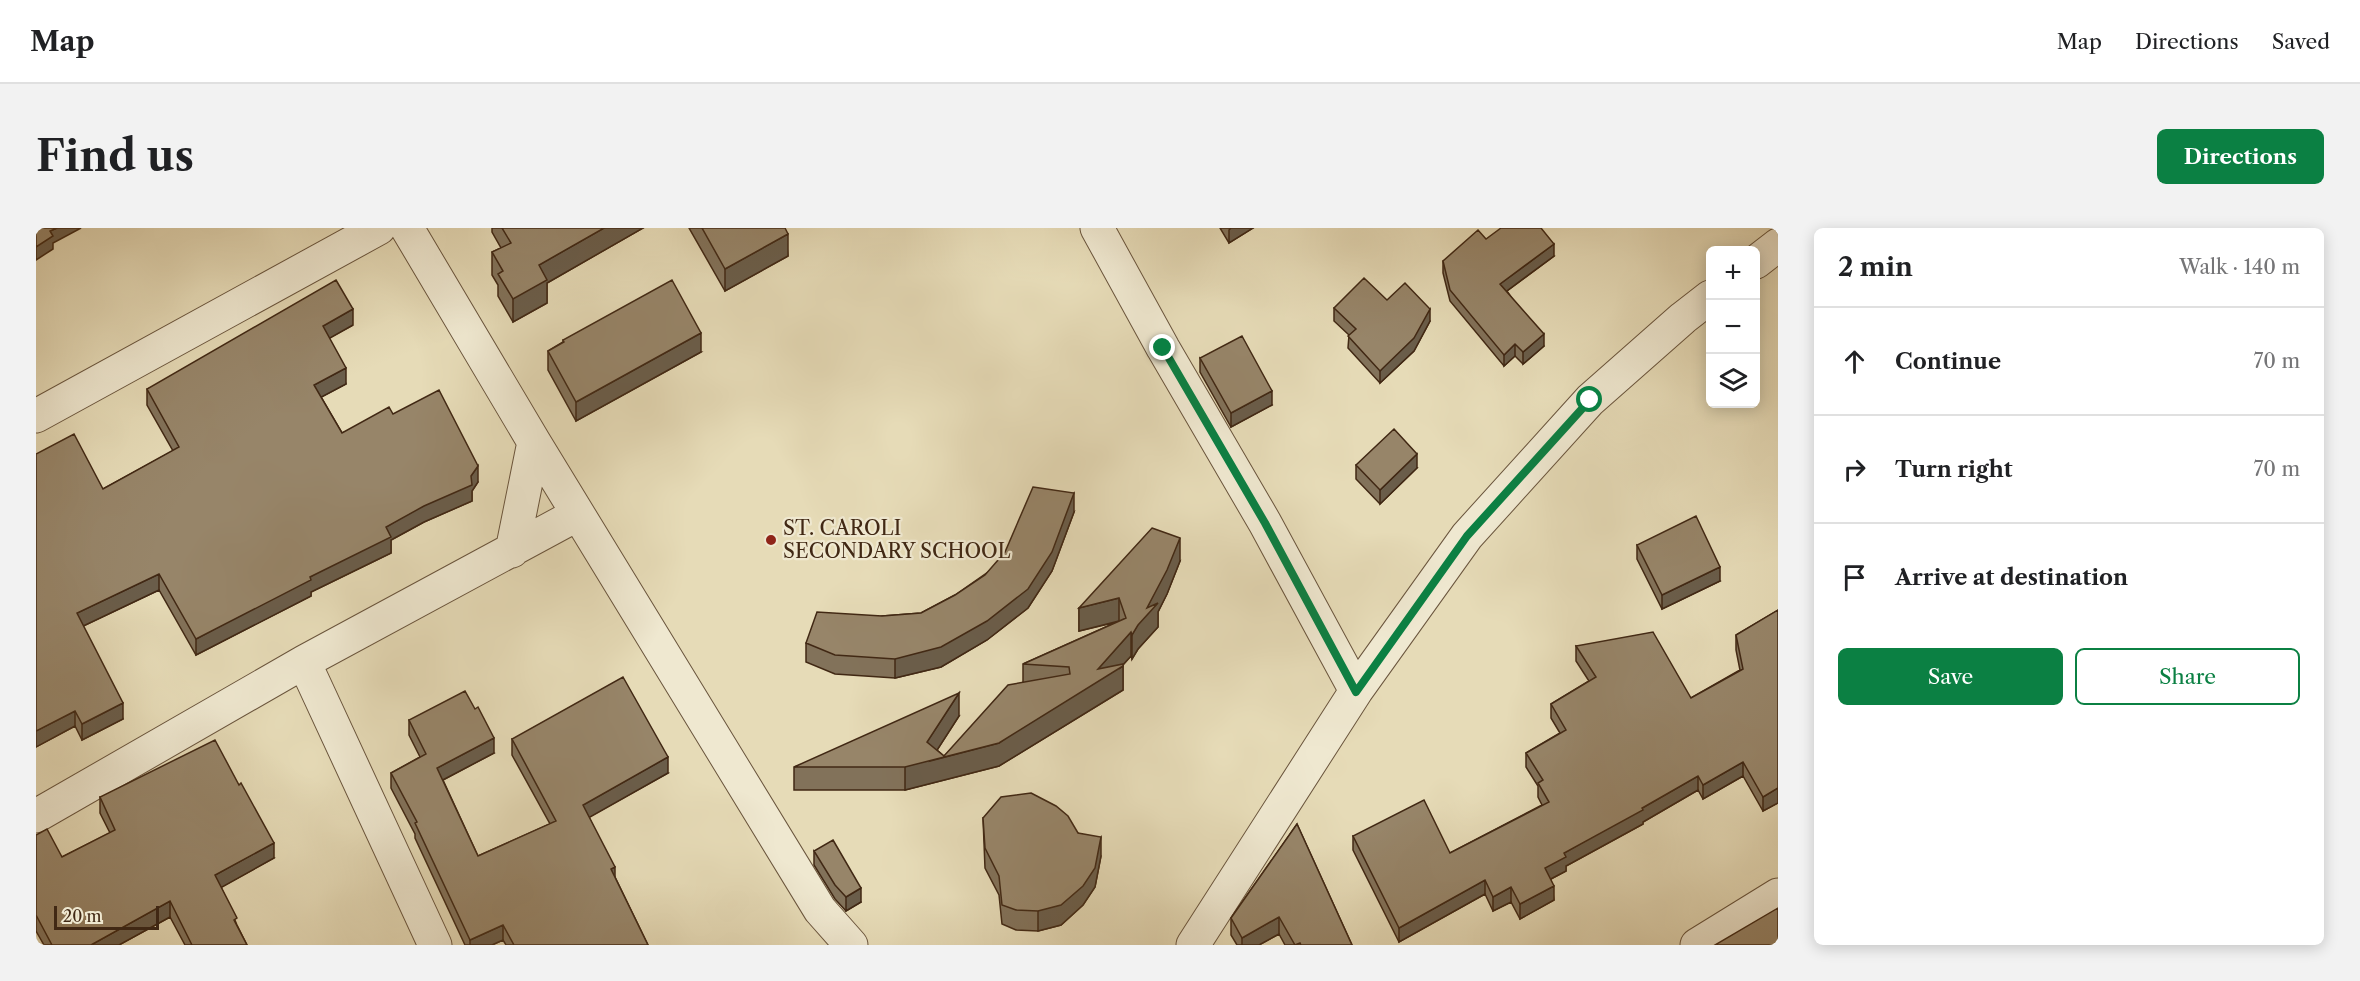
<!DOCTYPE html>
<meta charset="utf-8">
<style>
:root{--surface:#fff;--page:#f2f2f2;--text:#202124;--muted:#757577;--line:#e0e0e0;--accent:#0b8043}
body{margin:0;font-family:"Libre Caslon Text",serif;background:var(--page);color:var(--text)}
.controls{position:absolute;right:18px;top:18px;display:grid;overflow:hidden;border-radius:9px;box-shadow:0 3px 15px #0003}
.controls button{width:54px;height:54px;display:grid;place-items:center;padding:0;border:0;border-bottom:2px solid var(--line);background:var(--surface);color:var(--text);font:30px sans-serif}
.scale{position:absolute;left:18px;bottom:15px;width:105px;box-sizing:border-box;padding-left:6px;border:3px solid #412814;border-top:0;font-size:16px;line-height:21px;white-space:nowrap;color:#412814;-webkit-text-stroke:4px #efe8d0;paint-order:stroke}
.stop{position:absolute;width:18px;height:18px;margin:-14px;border:4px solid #0b8043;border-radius:50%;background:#fff}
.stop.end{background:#0b8043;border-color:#fff;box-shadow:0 2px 6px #0008}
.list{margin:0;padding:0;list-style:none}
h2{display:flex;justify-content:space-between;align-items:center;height:78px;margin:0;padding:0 24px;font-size:26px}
h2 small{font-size:20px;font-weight:400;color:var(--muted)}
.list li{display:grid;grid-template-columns:39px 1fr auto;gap:18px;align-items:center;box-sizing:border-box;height:108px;padding:0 24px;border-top:2px solid var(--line)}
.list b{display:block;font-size:22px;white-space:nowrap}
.list em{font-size:20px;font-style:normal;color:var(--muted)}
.actions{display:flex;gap:12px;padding:18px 24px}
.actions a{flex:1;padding:14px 0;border:2px solid var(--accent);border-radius:9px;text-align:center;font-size:21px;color:var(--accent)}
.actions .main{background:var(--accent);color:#fff}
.icon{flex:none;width:33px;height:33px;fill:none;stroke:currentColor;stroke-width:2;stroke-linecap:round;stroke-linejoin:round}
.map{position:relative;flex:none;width:1742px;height:717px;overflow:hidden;border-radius:9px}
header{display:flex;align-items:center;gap:36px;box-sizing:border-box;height:84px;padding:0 30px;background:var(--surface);border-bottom:2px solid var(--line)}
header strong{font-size:28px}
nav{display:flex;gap:33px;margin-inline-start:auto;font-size:21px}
.intro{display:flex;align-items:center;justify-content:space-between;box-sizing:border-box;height:144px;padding:0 36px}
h1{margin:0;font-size:42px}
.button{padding:15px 27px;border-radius:9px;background:var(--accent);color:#fff;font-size:21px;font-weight:700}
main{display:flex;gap:36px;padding:0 36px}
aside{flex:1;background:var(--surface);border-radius:9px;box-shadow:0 3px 15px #0003}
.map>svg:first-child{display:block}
</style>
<header>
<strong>Map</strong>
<nav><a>Map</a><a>Directions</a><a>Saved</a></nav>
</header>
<div class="intro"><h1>Find us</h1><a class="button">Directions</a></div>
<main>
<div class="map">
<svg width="1742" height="717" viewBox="0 0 1742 717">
<rect width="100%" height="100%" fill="#e6dbb7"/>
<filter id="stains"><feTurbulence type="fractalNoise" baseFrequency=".00333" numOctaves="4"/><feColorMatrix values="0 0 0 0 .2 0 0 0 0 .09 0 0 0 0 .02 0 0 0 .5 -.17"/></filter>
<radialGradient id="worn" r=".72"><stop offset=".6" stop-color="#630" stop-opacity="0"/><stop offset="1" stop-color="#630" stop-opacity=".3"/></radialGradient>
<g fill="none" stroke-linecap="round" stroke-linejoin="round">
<g stroke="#6a553d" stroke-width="35">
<path id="minor" d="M 371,0 L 498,214 L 784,682 L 815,717
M 1061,0 L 1127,120 L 1229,295 L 1320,463
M 1720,34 L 1742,17
M 0,188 L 343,0
M 476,323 L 498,214
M 268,434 L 399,717
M 0,588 L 268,434 L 542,286
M 1157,717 L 1320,463 L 1431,308 L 1554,172 L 1647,90 L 1674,69
M 1661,717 L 1742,667"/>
</g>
<use href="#minor" stroke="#efe8d0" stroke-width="33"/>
</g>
<path fill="#82725a" stroke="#412814" stroke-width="1.5" d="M 456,0 L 607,0 L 511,55 L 511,75 L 477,94 L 462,68 L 462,57 L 456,47 L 456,24 L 465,20 L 456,4 Z
M 653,0 L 749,0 L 752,28 L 689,63 Z
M 1184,0 L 1217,0 L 1193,15 Z
M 1450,11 L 1518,28 L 1471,63 L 1508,118 L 1487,136 L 1479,128 L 1468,138 L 1414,73 L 1407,45 L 1407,33 Z
M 1351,72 L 1394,93 L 1378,123 L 1344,155 L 1312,120 L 1313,107 L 1298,93 L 1298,80 Z
M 317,97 L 293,110 L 310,156 L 285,169 L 306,205 L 357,186 L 442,254 L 436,263 L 436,273 L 388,294 L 355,312 L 355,325 L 275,364 L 275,368 L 160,427 L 123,362 L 47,398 L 87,491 L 46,512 L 39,498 L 0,519 L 0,226 L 67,261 L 137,223 L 111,177 L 111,161 Z
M 527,112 L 665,124 L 540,193 L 512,142 L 512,123 L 527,114 Z
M 1164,130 L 1236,177 L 1195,199 L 1164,144 Z
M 1320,237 L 1381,240 L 1344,276 L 1320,251 Z
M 1038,284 L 1016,343 L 992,380 L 951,412 L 905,439 L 859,450 L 799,446 L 770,434 L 770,415 L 846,388 L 885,385 L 919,367 Z
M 1601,317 L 1684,353 L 1626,381 L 1601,331 Z
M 1144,333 L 1131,366 L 1122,384 L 1122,399 L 1102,421 L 1096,431 L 1095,428 L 1087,437 L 1087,462 L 963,538 L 869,562 L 758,562 L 758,539 L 923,488 L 901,522 L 908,528 L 987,454 L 987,436 L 1081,394 L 1043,403 L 1043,380 Z
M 1742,382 L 1742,575 L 1727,583 L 1707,548 L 1667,571 L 1662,562 L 1607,594 L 1607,596 L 1530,638 L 1530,643 L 1515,651 L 1518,672 L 1484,691 L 1475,674 L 1457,683 L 1449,666 L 1363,714 L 1317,622 L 1317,608 L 1414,625 L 1506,577 L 1502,569 L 1502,558 L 1490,539 L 1490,525 L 1524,505 L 1515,490 L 1515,476 L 1553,453 L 1540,433 L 1540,418 L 1655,470 L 1704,442 L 1700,422 L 1700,407 Z
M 373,492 L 458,525 L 407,552 L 442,628 L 514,596 L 476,527 L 476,511 L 632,545 L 553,589 L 579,649 L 612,717 L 470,717 L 467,712 L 456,717 L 429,717 L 379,610 L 379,606 L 355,560 L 355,545 L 384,529 L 373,507 Z
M 64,569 L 238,630 L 185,659 L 201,697 L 211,717 L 149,717 L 134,689 L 83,717 L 8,717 L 0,703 L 0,607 L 26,629 L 74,605 L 64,585 Z
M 947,590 L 1042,605 L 1065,628 L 1059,659 L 1047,677 L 1025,697 L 1002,703 L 980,702 L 966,696 L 963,667 L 949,640 Z
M 1261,596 L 1316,717 L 1249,717 L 1243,706 L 1223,717 L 1201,717 L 1195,707 L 1195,690 Z
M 778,623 L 825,674 L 810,683 L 799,671 L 778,637 Z"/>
<path fill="#6a5d4a" stroke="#412814" stroke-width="1.5" d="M 21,0 L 45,0 L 17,15 L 17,21 L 0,32 L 0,19 L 14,3 Z
M 568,0 L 607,0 L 511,55 L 511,75 L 477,94 L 477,71 L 503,37 Z
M 1195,0 L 1217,0 L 1193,15 L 1193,2 Z
M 752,6 L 752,28 L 689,63 L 689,41 Z
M 1518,16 L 1518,28 L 1464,68 L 1464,56 Z
M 317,81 L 317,97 L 287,114 L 287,98 Z
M 1394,81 L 1394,93 L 1378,123 L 1344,155 L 1344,143 Z
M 665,105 L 665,124 L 540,193 L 540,174 Z
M 1508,106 L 1508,118 L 1487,136 L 1487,124 Z
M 1479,116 L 1479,128 L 1468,138 L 1468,127 Z
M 310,140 L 310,156 L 278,173 L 278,157 Z
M 1236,163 L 1236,177 L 1195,199 L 1195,185 Z
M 1381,226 L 1381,240 L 1344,276 L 1344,262 Z
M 442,238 L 442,254 L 436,263 L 436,273 L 388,294 L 355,312 L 355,325 L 275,364 L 275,368 L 160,427 L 160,411 L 274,349 L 350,299 L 435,248 Z
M 1038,265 L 1038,284 L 1016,343 L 992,380 L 951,412 L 905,439 L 859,450 L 859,431 Z
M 1144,310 L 1144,333 L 1131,366 L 1122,384 L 1122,399 L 1102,421 L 1096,431 L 1096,407 L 1111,380 Z
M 1684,339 L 1684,353 L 1626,381 L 1626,367 Z
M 123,346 L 123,362 L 41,401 L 41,385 Z
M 1083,370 L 1083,393 L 1043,403 L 1043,380 Z
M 1095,404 L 1095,428 L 1083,441 L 1087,438 L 1087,462 L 963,538 L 869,562 L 869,539 L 891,514 L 923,465 L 923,488 L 894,533 L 963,515 L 1062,441 Z
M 87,475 L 87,491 L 46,512 L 46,496 Z
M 39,483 L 39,498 L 0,519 L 0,503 Z
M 458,510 L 458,525 L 401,555 L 401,540 Z
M 632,529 L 632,545 L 547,593 L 547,577 Z
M 1707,534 L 1707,548 L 1667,571 L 1667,557 Z
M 1662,548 L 1662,562 L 1607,594 L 1607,596 L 1530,638 L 1530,643 L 1509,654 L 1509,640 L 1528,625 Z
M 1742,560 L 1742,575 L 1727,583 L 1727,569 Z
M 1065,609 L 1065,628 L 1059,659 L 1047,677 L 1025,697 L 1002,703 L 1002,683 Z
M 238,615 L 238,630 L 179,663 L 179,647 Z
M 579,639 L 579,654 L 575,641 Z
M 1449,652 L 1449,666 L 1363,714 L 1363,700 Z
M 1518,658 L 1518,672 L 1484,691 L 1484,676 Z
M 1475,659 L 1475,674 L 1457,683 L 1457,669 Z
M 825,660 L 825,674 L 810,683 L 810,669 Z
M 134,673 L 134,689 L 83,717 L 55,717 Z
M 1243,689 L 1243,706 L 1223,717 L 1206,717 L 1206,710 Z
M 467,697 L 467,712 L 456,717 L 434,717 L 434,712 Z"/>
<path fill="#978569" stroke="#412814" stroke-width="1.5" d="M 0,0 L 21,0 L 14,3 L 17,8 L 0,19 Z
M 466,0 L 568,0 L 503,37 L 511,52 L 477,71 L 462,46 L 467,43 L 456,24 L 475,15 Z
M 666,0 L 749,0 L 752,6 L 689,41 Z
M 1465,0 L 1505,0 L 1518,16 L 1464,56 L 1508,106 L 1487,124 L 1479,116 L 1468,127 L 1414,62 L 1407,33 L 1442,2 L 1450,11 Z
M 1328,50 L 1351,72 L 1369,55 L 1394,81 L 1378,110 L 1344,143 L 1312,108 L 1320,101 L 1298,80 Z
M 300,52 L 317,81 L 287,98 L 310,140 L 278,157 L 306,205 L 353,179 L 357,186 L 403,162 L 442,238 L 435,248 L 436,257 L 388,278 L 350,299 L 355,309 L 274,349 L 275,352 L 160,411 L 123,346 L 41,385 L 87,475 L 46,496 L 39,483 L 0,503 L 0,226 L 38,206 L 67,261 L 143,219 L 111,161 Z
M 636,52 L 665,105 L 540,174 L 512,123 L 528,114 L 527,112 Z
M 1206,108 L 1236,163 L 1195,185 L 1164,130 Z
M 1358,201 L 1381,226 L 1344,262 L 1320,237 Z
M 997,259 L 1038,265 L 1016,324 L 992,361 L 951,393 L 905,419 L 859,431 L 799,427 L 770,415 L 781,384 L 846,388 L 885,385 L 919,367 L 949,347 L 969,324 Z
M 1660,288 L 1684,339 L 1626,367 L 1601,317 Z
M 1116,300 L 1144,310 L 1131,342 L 1111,380 L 1122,375 L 1102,397 L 1096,407 L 1095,404 L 1062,441 L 1087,436 L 1087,438 L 963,515 L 869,539 L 758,539 L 923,465 L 891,514 L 908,528 L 972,457 L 1034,446 L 1033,439 L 987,436 L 1090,390 L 1083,370 L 1043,380 Z
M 1742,382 L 1742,560 L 1727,569 L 1707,534 L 1667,557 L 1662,548 L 1606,580 L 1607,582 L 1528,625 L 1530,629 L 1509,640 L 1518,658 L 1484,676 L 1475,659 L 1457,669 L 1449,652 L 1363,700 L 1317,608 L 1388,572 L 1414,625 L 1513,574 L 1502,555 L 1507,552 L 1490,525 L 1530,502 L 1515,476 L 1560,449 L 1540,418 L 1617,404 L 1655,470 L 1707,441 L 1700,407 Z
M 587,449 L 632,529 L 547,577 L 579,639 L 575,641 L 612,717 L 478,717 L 467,697 L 434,712 L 379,595 L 381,594 L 355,545 L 390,526 L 373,492 L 429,463 L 439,481 L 442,479 L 458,510 L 401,540 L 442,628 L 520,593 L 476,511 Z
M 179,512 L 203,557 L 205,555 L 238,615 L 179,647 L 201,690 L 198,692 L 211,717 L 156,717 L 134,673 L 55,717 L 16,717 L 0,687 L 0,607 L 11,601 L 26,629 L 79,602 L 64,569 Z
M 995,565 L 1020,578 L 1032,588 L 1042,605 L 1065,609 L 1059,640 L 1047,658 L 1025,677 L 1002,683 L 980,682 L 966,677 L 963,648 L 949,620 L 947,590 L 965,569 Z
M 1261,596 L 1316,717 L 1265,717 L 1264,715 L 1259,717 L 1243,689 L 1206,710 L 1195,690 Z
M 797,612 L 825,660 L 810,669 L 799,657 L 778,623 Z
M 1742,680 L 1742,717 L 1679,717 Z"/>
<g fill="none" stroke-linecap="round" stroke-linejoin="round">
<path stroke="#0b8043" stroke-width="8" d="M 1127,120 L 1229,295 L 1320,464 L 1431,308 L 1554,172"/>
</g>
<circle fill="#8f2418" stroke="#efe8d0" stroke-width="2" cx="735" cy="312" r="6"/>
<g text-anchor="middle" stroke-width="4.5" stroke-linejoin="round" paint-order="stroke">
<g font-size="20" fill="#412814" stroke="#efe8d0" text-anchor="start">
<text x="747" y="307">ST. CAROLI<tspan x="747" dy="23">SECONDARY SCHOOL</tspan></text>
</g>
</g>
<rect width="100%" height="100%" filter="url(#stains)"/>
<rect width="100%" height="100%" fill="url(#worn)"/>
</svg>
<div class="controls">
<button>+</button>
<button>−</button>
<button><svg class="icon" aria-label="layers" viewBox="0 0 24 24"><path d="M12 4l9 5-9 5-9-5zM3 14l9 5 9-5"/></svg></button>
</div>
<div class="scale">20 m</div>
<div class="stop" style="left:1554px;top:172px"></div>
<div class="stop end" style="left:1127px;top:120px"></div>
</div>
<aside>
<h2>2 min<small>Walk · 140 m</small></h2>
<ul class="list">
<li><svg class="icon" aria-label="ahead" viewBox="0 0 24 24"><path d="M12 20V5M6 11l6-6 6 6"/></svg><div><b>Continue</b></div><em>70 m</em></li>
<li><svg class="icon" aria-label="right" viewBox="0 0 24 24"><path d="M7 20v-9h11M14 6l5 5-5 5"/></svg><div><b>Turn right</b></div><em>70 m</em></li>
<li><svg class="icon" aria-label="arrive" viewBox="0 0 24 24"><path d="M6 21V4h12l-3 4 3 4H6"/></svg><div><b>Arrive at destination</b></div></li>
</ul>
<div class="actions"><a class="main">Save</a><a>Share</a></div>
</aside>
</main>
